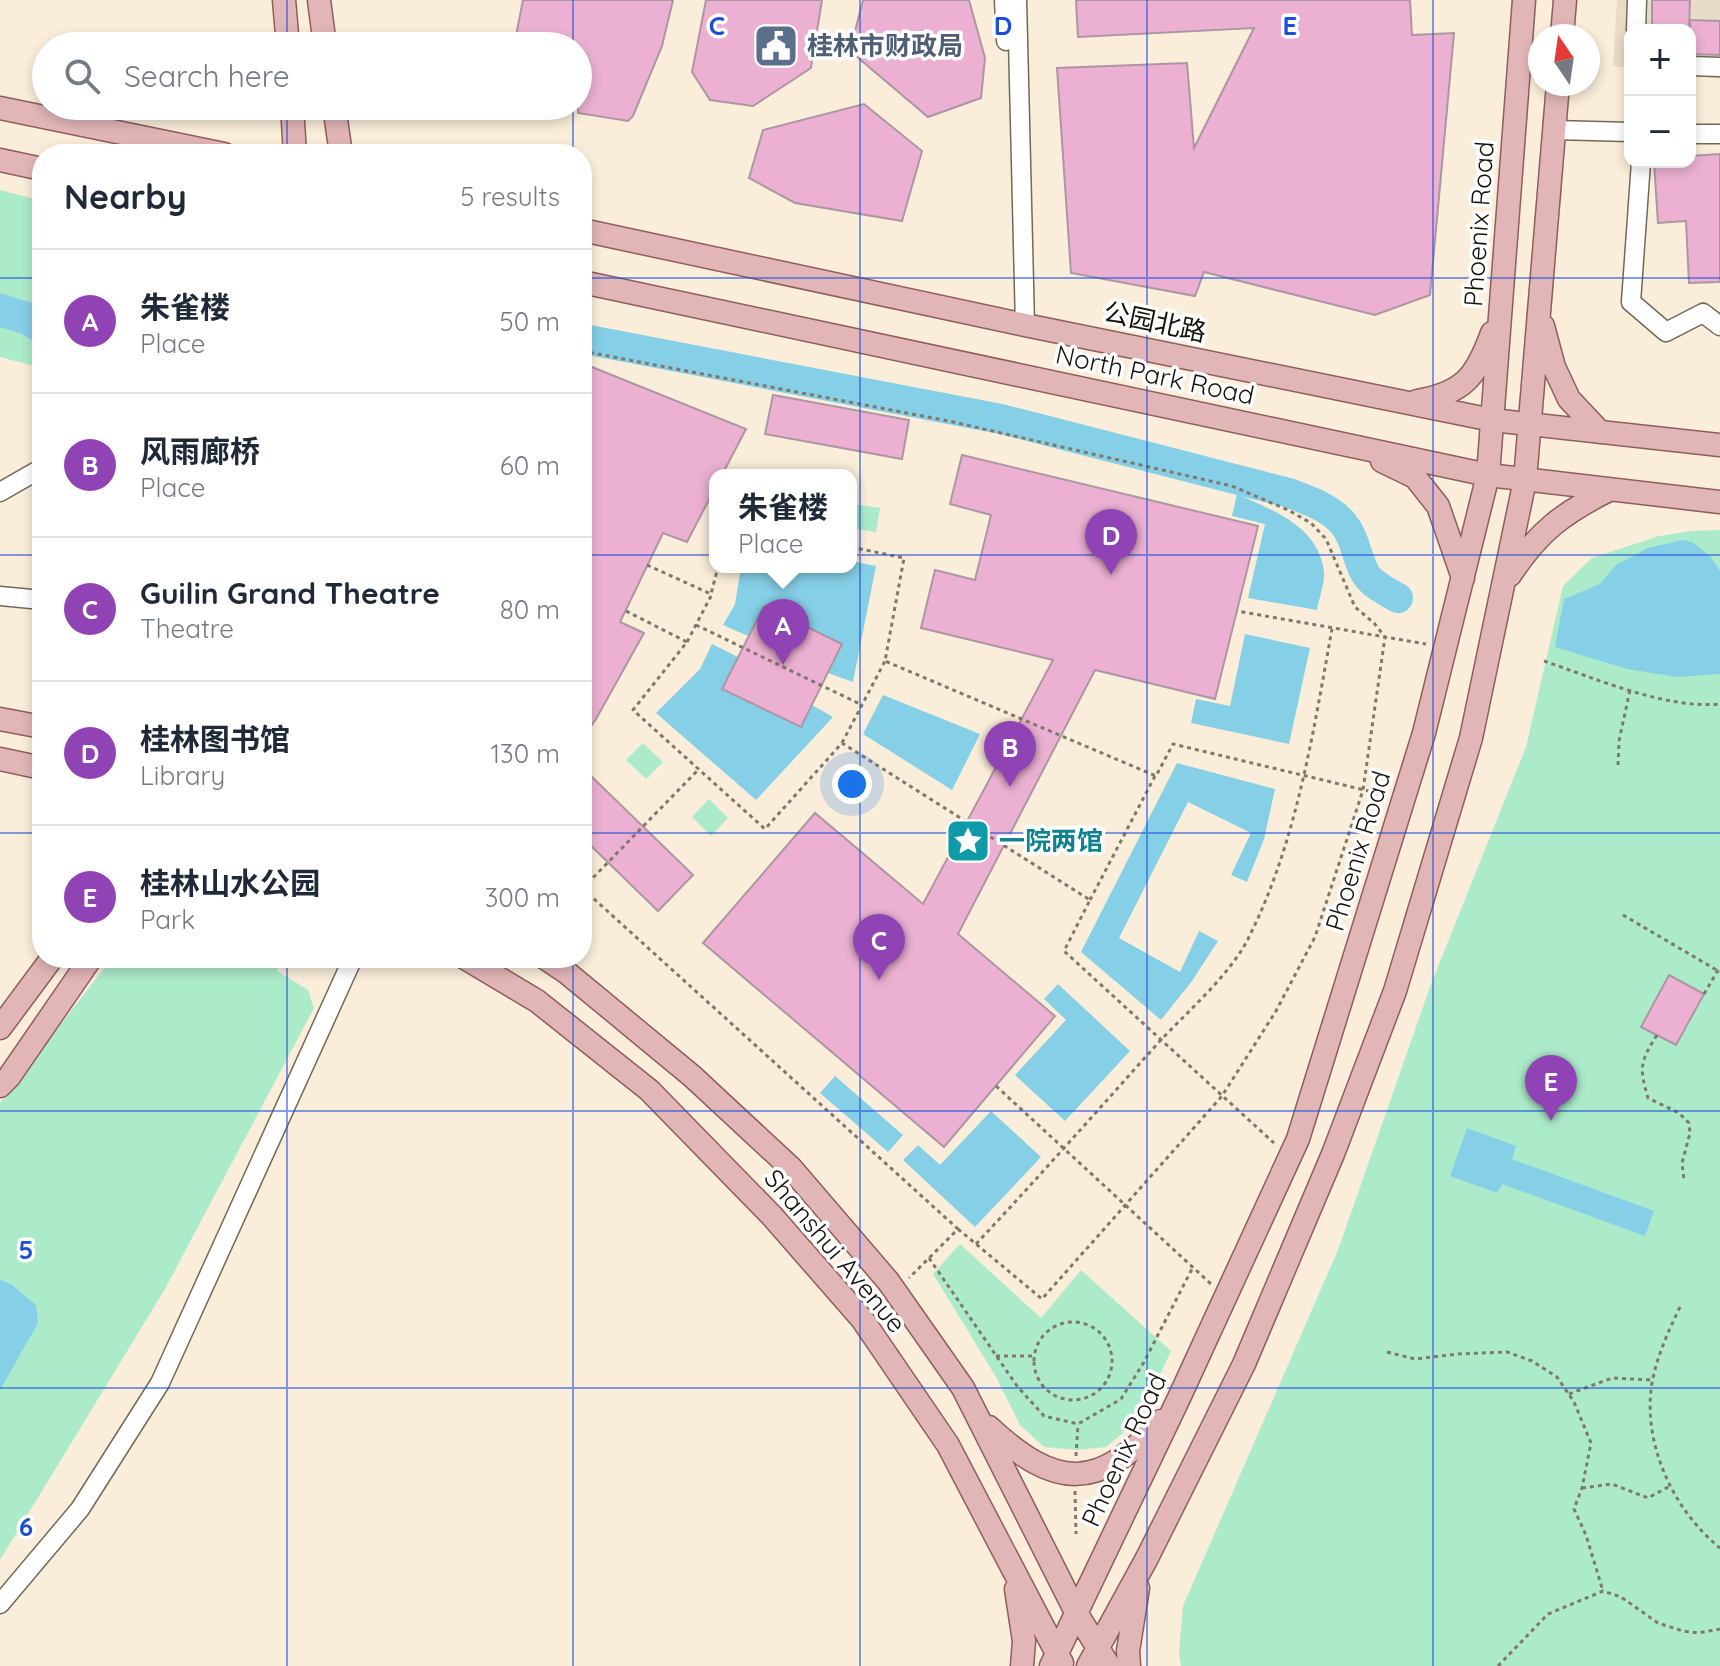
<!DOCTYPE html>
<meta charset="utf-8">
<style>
:root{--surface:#fff;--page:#f6f6f7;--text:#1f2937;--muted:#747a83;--line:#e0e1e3;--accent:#9043b4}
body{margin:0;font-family:Quicksand,"Noto Sans SC",sans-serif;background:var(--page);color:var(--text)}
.controls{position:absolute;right:24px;top:24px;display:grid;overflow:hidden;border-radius:16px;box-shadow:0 4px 12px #0003}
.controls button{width:72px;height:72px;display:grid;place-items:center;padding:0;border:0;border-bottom:2px solid var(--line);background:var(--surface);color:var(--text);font:40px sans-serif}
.compass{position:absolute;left:1528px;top:24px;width:72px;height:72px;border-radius:50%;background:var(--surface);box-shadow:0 4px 12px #0003;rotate:347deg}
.you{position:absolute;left:852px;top:784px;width:28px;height:28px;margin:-20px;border:6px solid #fff;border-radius:50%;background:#1a73e8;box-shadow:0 0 0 12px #1a73e833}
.badge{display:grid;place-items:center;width:52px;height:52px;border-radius:50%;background:var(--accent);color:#fff;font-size:26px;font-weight:700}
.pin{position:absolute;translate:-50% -66px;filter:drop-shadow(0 2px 4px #0008)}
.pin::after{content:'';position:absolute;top:42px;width:28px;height:24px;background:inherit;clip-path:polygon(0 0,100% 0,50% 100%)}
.popup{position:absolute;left:709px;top:469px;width:148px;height:104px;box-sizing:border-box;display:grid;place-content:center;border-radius:16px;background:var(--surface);filter:drop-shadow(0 2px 6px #0005);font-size:26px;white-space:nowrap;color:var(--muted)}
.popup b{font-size:30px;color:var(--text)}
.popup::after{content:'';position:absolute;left:50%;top:100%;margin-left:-16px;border:16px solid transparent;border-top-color:var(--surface)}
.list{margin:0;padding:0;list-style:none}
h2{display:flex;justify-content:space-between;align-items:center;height:104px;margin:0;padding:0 32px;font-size:34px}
h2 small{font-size:26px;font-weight:400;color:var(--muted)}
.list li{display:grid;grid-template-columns:52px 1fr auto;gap:24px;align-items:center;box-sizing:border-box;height:144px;padding:0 32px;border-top:2px solid var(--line)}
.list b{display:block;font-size:30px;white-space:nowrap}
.list p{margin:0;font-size:26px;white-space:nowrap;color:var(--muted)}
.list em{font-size:26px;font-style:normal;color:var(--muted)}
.icon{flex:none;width:44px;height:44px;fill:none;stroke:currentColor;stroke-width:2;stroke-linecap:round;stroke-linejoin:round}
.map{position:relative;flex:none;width:1720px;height:1666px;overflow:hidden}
.search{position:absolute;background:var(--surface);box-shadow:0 4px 12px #0003;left:32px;top:32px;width:560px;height:88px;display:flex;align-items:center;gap:20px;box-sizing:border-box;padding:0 28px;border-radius:44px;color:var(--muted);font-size:30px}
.panel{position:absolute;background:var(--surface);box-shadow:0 4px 12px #0003;left:32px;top:144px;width:560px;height:824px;border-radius:32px}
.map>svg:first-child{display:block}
</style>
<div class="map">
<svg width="1720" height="1666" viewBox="0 0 1720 1666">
<rect width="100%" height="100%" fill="#faeeda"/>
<path fill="#e8dcc8" d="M 1617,0 L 1720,0 L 1720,79 L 1690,75 L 1690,30 L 1630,30 L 1630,68 L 1613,66 Z"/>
<path fill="#acebca" d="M 0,190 L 42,201 L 42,368 L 0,357 Z
M 853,504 L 880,508 L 876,532 L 851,528 Z
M 1720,530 L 1720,1666 L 1181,1666 L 1179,1653 L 1183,1606 L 1338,1250 L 1431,984 L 1526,747 L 1563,586 L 1592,558 L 1659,536 L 1692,531 Z
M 643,743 L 663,762 L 646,779 L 626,760 Z
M 709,799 L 728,818 L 711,836 L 692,817 Z
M 112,958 L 284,958 L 277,971 L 308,990 L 314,1008 L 165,1289 L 0,1560 L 0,1103 Z
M 960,1244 L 1041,1318 L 1081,1270 L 1171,1351 L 1139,1420 L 1106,1447 L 1077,1450 L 1044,1447 L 1020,1425 L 996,1377 L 933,1274 Z"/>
<path fill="#85cfe7" d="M 0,293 L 42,306 L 42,345 L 19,333 L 0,327 Z
M 1237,494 C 1272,510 1319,526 1324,572 C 1325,583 1319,598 1317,610 L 1248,598 L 1265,524 L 1232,516 Z
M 1683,540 L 1692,542 L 1710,556 L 1720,571 L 1720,674 L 1677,677 L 1627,669 L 1555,647 L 1564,599 L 1600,584 L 1616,565 L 1648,548 Z
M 851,561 L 876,566 L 853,682 L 828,673 L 842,644 L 764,606 L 748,636 L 723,625 L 735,604 L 741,567 L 851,567 Z
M 1245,634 L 1310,648 L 1289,744 L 1191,723 L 1196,699 L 1230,706 Z
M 712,644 L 738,657 L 723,689 L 801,727 L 812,705 L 833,717 L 756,800 L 656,713 L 700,669 Z
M 883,695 L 980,734 L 952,790 L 863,734 Z
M 1177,763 L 1275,789 L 1264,839 L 1247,882 L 1231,875 L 1251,833 L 1188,802 L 1119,938 L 1180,972 L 1199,931 L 1218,941 L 1192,981 L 1161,1020 L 1081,952 Z
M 1058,984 L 1130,1051 L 1065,1121 L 1015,1075 L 1066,1020 L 1044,999 Z
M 835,1076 L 903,1135 L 888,1152 L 820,1093 Z
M 991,1111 L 1041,1157 L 975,1227 L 903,1160 L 918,1145 L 940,1165 Z
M 1467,1128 L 1516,1146 L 1512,1159 L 1654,1211 L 1645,1236 L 1502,1184 L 1497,1193 L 1450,1176 Z
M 0,1280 L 11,1284 L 36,1305 L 38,1323 L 0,1390 Z"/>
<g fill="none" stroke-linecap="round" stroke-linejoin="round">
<path stroke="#85cfe7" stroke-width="30" d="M 589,340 L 1001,419 L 1289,493 C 1307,500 1326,506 1340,520 C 1355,535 1355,553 1364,571 C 1370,584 1386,591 1398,598"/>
</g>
<path fill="#ecb1d2" stroke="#ac96a2" stroke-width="2" d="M 523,0 L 673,0 L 662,46 L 633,116 L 628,121 L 578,113 L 578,46 L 514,46 Z
M 706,0 L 822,0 L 811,68 L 753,106 L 710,100 L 692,72 Z
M 863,0 L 969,0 L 985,58 L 981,98 L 928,117 L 850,51 Z
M 1076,0 L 1410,0 L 1412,35 L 1454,33 L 1430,295 L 1375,315 L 1204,272 L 1195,296 L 1071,273 L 1057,68 L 1187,63 L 1194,148 L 1254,28 L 1078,37 Z
M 1652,0 L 1690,0 L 1689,30 L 1652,30 Z
M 1690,20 L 1720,21 L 1720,55 L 1690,54 Z
M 864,104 L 922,151 L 902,221 L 795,203 L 749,178 L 763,130 Z
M 1720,154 L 1720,282 L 1689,283 L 1686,221 L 1658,223 L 1654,162 L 1690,162 L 1690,156 Z
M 582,363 L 746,429 L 722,475 L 715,475 L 715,488 L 687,542 L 663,533 L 620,622 L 644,633 L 596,719 L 582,739 Z
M 773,395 L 909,420 L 902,459 L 765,434 Z
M 962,455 L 1258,526 L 1215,699 L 1095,670 L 958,934 L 1055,1016 L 944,1147 L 703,943 L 815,813 L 923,904 L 1053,660 L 921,628 L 935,570 L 975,580 L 991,515 L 950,504 Z
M 764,606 L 842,644 L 801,727 L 722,689 Z
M 592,777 L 693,875 L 658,911 L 582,837 L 582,787 Z
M 1669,975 L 1704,994 L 1676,1045 L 1641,1027 Z"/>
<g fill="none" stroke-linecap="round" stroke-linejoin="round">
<g stroke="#736957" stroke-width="21">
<path id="minor" d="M 1004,0 L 1006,41
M 1017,0 L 1025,325
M 1636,30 L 1637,0
M 1690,66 L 1720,67
M 1554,130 L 1630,132
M 1690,134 L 1720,134
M 1641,162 L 1631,302 L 1666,332 L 1703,313 L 1720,326
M 0,492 L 42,468
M 0,596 L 42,600
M 0,1604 L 80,1509 L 160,1383 L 353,958"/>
</g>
<g stroke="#8e5d5c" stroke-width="25">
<path id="major" d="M 284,0 L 288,46
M 319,0 L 325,46
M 1562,36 L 1565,0
M 292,106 L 295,154
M 334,106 L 341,154
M 0,108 L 224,154
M 0,160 L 42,169
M 582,230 L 1025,325 L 1492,420 L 1720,445
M 582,282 L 1488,475 L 1720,502
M 1543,326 L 1554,367 L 1569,399 L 1600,432
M 1417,401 C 1464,393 1476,377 1492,333
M 1382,461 L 1415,477 L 1438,506 L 1463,578
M 1510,575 C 1538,532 1563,513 1609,490
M 0,719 L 42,727
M 0,759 L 42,768
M 465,958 L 537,1001 L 649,1090 L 772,1216 L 862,1319 L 948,1445 L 1062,1663
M 545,958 L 566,972 L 692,1076 L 791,1168 L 888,1281 L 963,1388 L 1077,1614 L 1109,1666
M 0,1028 L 52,958
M 0,1086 L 9,1077 L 91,958
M 989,1427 C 1056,1490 1099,1491 1161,1421
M 1016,1589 L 1024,1641 L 1022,1666
M 1051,1666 L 1179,1398 L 1298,1139 L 1424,733 L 1488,475 L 1524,0
M 1088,1666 L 1147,1558 L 1244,1364 L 1333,1154 L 1395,991 L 1471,738 L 1525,480 L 1558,84
M 1129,1666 L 1128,1651 L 1138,1588"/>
</g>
<path stroke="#80786b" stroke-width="3" stroke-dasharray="4 4" stroke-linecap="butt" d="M 582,351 L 949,421 L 1232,486 L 1288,510 L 1311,523 L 1326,539 L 1355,607 L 1374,623 L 1385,637 L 1426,644
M 851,547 L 904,558 L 885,661 L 1156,776 L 1173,744 L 1385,795
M 647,565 L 711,594 L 718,567
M 626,611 L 687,642 L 633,710 L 765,829 L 842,743 L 1090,900 L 1064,951 L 1274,1143
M 696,625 L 862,705
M 687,642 L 711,596
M 1544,661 C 1597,679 1665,709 1720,704
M 842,743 L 885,661
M 1618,765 L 1619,741 L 1630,690
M 582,888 L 958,1229 L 909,1278
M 582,889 L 699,769
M 1090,900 L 1155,776
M 1623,915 L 1720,972
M 1704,994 L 1718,970
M 1657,1035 C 1640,1062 1639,1067 1648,1098 L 1679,1113 L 1689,1123 L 1690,1133 L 1682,1163 L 1684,1180
M 996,1086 L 1211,1284
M 958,1229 L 1042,1299 L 1222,1096 L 1276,1011 L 1315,937 L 1363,790 L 1385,637 L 1237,611
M 976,1244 C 1038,1178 1098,1110 1159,1042 C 1187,1012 1231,974 1249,937 C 1297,841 1313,733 1332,629
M 929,1258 L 1017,1386 L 1044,1416 L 1078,1424 L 1121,1399 L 1144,1362 L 1193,1267
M 1680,1307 C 1668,1332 1657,1356 1652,1383 C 1642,1443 1673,1510 1720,1548
M1034 1361a39 39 0 1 1 78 0a39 39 0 1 1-78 0Z
M 1387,1352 L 1415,1359 L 1458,1354 L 1507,1352 L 1532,1361 L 1557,1377 L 1574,1402 L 1591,1443 L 1582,1488 L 1574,1509 L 1586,1535 L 1603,1591
M 996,1356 L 1035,1356
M 1569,1394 L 1612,1378 L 1653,1380
M 1076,1456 L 1078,1424
M 1582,1488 L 1612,1484 L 1648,1498 L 1670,1486
M 1075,1491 L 1076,1534
M 1498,1666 L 1548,1614 L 1603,1591 L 1621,1597 L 1658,1623 L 1683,1631 L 1698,1633 L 1720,1629"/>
<use href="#minor" stroke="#fff" stroke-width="18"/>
<use href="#major" stroke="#e2b6b7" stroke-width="22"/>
</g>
<path fill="none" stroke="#1d4ed8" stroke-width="2" stroke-opacity="0.55" d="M 287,0 L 287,46M 573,0 L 573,46M 860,0 L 860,1666M 1147,0 L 1147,1666M 1433,0 L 1433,1666M 287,106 L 287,154M 573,106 L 573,154M 0,278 L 42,278M 582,278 L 1720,278M 0,555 L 42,555M 582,555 L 1720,555M 0,833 L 42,833M 582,833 L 1720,833M 287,958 L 287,1666M 573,958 L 573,1666M 0,1111 L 1720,1111M 0,1388 L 1720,1388"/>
<defs>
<g id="civic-square" transform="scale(2.3)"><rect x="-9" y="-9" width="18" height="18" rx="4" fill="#5c6f8a" stroke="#fff"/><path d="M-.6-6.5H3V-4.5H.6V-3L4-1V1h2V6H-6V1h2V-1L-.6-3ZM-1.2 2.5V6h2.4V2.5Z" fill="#fff"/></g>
<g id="sight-square" transform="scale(2.3)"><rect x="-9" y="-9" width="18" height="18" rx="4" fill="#0f9aa8" stroke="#fff"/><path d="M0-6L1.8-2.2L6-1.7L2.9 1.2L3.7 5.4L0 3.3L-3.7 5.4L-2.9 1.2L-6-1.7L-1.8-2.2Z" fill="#fff"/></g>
</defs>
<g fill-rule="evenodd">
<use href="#civic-square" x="776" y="46"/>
<use href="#sight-square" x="968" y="841"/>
</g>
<g text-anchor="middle" stroke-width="7" stroke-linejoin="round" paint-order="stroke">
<g font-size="26" font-weight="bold" fill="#4e5e75" stroke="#fff" text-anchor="start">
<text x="807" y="55">桂林市财政局</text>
</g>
<g font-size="26" fill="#16120b" stroke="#fff">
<text transform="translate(1479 224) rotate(-86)" y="9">Phoenix Road</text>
<text transform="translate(1155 322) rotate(12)" y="9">公园北路</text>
<text transform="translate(1155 375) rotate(12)" y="9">North Park Road</text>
<text transform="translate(1358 851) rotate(-73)" y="9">Phoenix Road</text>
<text transform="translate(835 1251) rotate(50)" y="9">Shanshui Avenue</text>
<text transform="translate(1124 1450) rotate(-65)" y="9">Phoenix Road</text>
</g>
<g font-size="26" font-weight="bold" fill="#0d838f" stroke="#fff" text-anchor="start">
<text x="999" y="850">一院两馆</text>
</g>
</g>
<g font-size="26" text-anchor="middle" font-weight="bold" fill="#1d4ed8" stroke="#fff" stroke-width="7" stroke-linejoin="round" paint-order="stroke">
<text x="717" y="35">C</text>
<text x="1003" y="35">D</text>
<text x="1290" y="35">E</text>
<text x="26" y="1259">5</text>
<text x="26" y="1536">6</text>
</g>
</svg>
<div class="controls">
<button>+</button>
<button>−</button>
</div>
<svg class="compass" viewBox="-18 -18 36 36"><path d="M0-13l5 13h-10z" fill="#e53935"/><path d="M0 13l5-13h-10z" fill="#747a83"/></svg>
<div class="you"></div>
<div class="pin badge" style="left:783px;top:665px">A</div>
<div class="popup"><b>朱雀楼</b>Place</div>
<div class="pin badge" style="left:1010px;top:787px">B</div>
<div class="pin badge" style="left:879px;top:980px">C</div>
<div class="pin badge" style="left:1111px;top:575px">D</div>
<div class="pin badge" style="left:1551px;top:1121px">E</div>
<div class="search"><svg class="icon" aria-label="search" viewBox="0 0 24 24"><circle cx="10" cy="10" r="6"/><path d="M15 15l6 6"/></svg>Search here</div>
<section class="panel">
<h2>Nearby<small>5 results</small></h2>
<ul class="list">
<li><span class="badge">A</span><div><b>朱雀楼</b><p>Place</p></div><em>50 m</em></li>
<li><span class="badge">B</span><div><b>风雨廊桥</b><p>Place</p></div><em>60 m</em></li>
<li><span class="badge">C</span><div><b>Guilin Grand Theatre</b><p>Theatre</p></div><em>80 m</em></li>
<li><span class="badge">D</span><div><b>桂林图书馆</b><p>Library</p></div><em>130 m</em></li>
<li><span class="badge">E</span><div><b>桂林山水公园</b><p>Park</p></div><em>300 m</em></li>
</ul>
</section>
</div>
